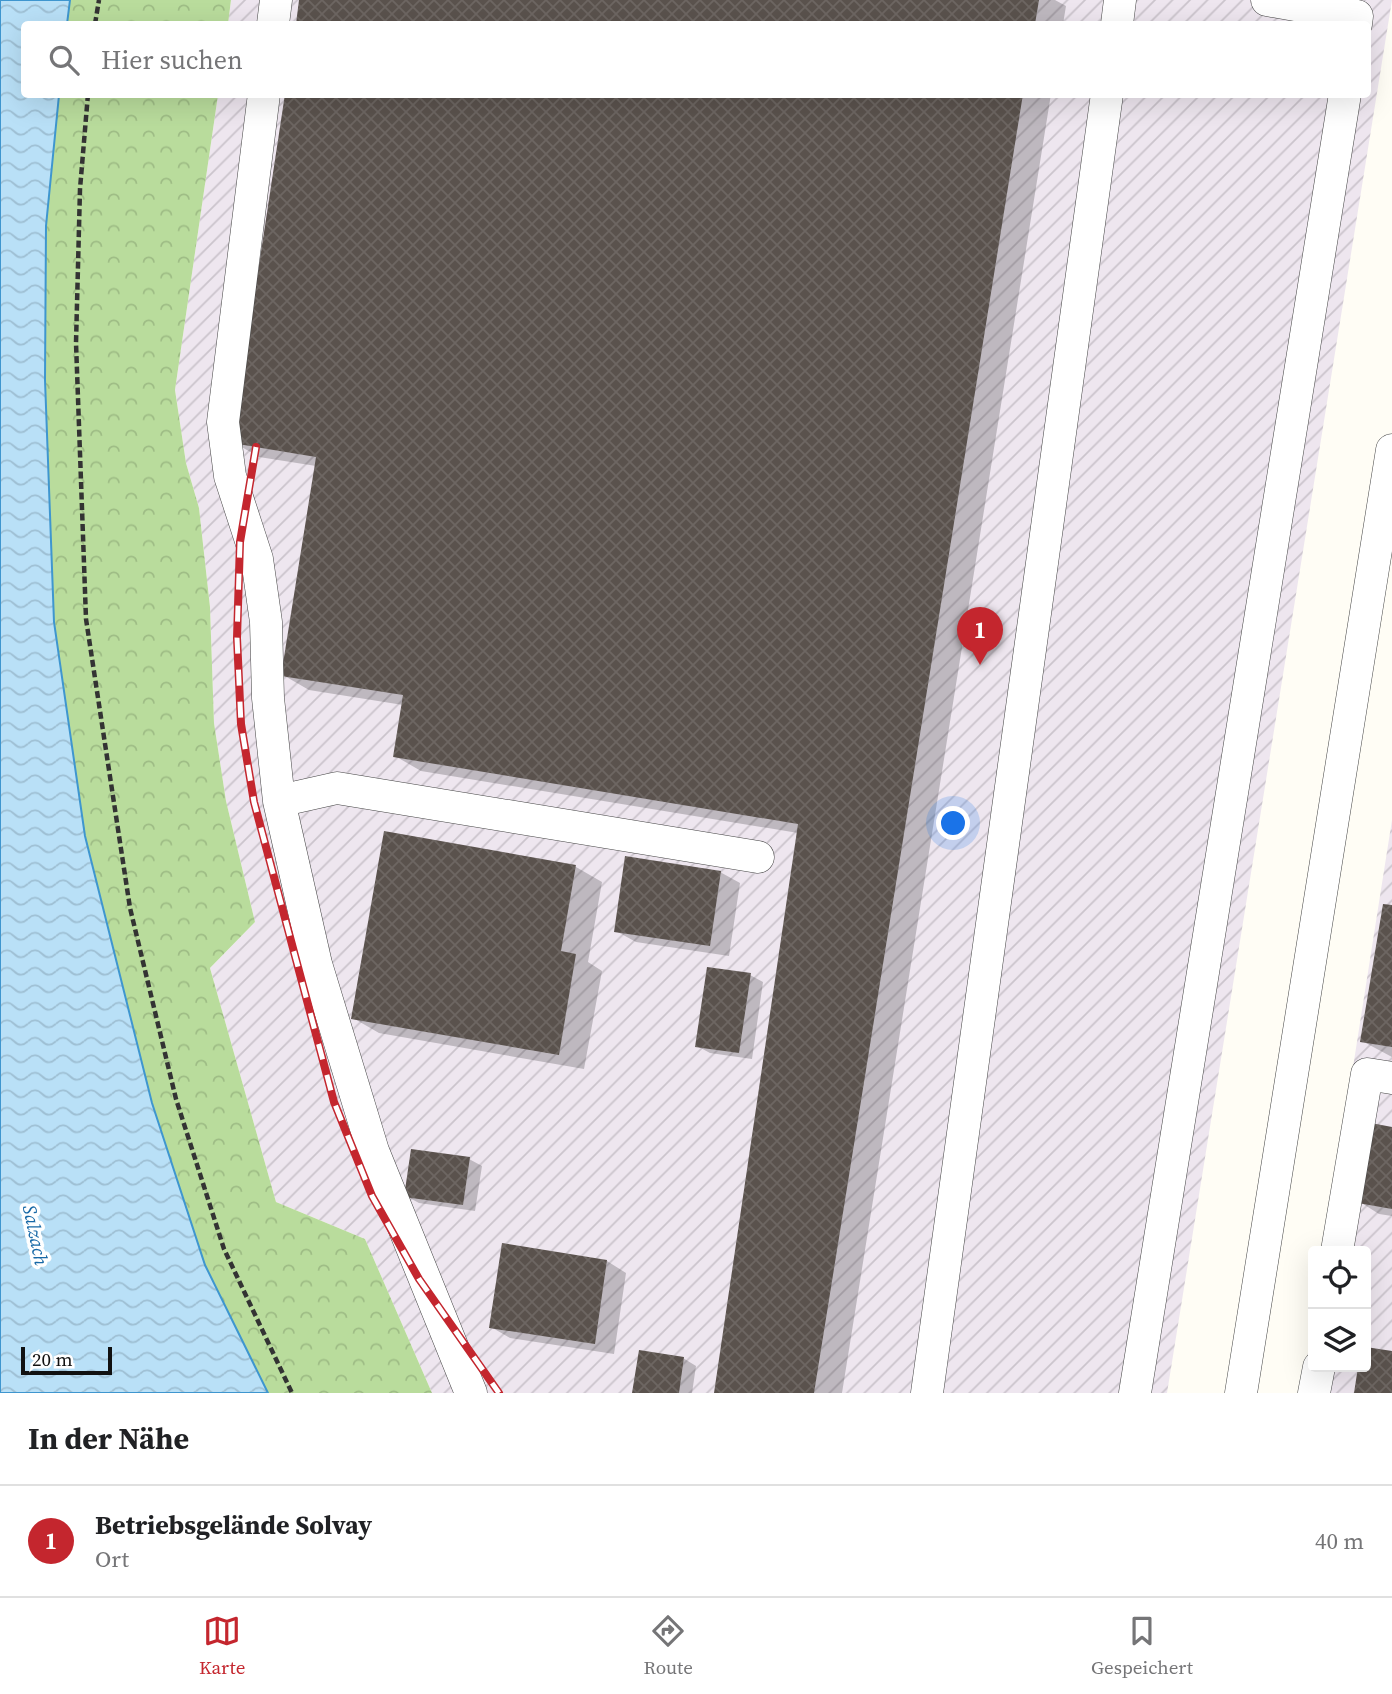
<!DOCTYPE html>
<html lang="de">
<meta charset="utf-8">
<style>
:root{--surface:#fff;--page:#f6f6f6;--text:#202124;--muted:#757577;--line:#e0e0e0;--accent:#c4262e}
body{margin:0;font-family:"Source Serif 4",serif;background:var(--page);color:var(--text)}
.controls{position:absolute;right:21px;bottom:21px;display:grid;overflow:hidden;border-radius:7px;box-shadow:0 7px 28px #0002}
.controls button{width:63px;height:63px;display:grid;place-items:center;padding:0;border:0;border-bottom:2px solid var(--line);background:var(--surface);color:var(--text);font:35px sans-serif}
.scale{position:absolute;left:21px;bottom:18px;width:91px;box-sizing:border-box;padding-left:7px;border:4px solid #111;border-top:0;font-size:19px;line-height:24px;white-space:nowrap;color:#111;-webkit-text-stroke:5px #fff;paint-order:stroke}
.you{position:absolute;left:954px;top:824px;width:24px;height:24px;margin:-18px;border:5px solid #fff;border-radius:50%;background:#1a73e8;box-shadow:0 0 0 10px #1a73e833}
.badge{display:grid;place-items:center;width:46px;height:46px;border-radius:50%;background:var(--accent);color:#fff;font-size:23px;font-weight:700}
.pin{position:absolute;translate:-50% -58px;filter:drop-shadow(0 2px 4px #0008)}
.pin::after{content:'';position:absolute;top:37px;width:24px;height:21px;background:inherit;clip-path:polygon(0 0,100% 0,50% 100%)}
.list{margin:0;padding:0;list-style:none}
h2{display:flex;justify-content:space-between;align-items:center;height:91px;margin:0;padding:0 28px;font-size:30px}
h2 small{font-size:23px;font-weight:400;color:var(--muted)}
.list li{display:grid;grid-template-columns:46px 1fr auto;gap:21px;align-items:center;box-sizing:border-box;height:112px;padding:0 28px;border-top:2px solid var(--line)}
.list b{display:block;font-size:26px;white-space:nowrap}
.list p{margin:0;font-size:23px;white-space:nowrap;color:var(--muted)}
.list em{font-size:23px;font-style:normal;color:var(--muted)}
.icon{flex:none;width:38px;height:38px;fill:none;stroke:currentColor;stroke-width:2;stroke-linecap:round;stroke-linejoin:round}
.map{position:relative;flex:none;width:1392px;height:1393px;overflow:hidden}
.search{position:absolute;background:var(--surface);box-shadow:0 7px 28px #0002;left:21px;right:21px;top:21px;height:77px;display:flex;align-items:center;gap:18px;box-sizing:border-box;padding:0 24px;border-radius:7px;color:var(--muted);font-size:26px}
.sheet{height:203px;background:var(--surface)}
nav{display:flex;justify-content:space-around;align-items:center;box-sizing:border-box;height:98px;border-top:2px solid var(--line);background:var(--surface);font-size:19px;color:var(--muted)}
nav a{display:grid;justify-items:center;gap:4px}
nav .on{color:var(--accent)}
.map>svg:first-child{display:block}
</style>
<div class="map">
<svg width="1392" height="1393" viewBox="0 0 1392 1393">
<defs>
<pattern id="industrial-furrows" width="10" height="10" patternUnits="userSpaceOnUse" patternTransform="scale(1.75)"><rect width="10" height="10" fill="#eee6ef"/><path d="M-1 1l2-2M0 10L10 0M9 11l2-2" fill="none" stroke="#cbc4cc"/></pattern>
<pattern id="forest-crowns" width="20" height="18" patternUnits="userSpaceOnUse" patternTransform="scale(1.75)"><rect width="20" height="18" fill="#b9dc9c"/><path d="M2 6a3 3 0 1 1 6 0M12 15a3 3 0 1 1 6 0" fill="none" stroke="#9ebc85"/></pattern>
<pattern id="water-waves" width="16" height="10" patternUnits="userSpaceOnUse" patternTransform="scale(1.75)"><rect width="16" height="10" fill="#b9e0f7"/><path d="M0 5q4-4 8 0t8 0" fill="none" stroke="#9ebfd3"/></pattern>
<pattern id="building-cross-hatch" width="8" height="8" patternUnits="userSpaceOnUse" patternTransform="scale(1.75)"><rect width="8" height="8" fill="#5a524d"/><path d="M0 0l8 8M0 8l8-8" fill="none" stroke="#6d6662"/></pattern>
</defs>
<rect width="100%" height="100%" fill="#fffdf5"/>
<path fill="url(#industrial-furrows)" d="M 231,0 L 1392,0 L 1167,1393 L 432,1393 L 365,1239 L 276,1202 L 210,968 L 255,922 L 226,801 L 214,723 L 210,607 L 199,508 L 186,463 L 175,390 L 218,95 L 1368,94 L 1368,24 L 228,24 Z
M 1392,820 L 1392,1393 L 1302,1393 L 1313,1319 L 1313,1367 L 1366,1367 L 1366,1251 L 1324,1251 Z"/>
<path fill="url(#forest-crowns)" d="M 70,0 L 231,0 L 228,24 L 67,24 Z
M 59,95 L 218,95 L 175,390 L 186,463 L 199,508 L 210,607 L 214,723 L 226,801 L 255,922 L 210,968 L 276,1202 L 365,1239 L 432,1393 L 268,1393 L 205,1265 L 152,1103 L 85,836 L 54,622 L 45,380 L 46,226 Z"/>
<path fill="url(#water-waves)" stroke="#3f96cf" stroke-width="2" d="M 0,0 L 70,0 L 67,24 L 24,24 L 24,94 L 59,95 L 46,226 L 45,380 L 54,622 L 85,836 L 152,1103 L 205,1265 L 268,1393 L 0,1393 Z"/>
<path fill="#0003" d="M 301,0 L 1055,0 L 1066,6 L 1063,24 L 297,24 Z
M 287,94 L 1051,94 L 842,1393 L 716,1393 L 798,833 L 421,771 L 395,756 L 403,705 L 309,690 L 283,675 L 316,466 L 259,457 L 233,442 Z
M 386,833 L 576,867 L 602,882 L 588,962 L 602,971 L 584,1069 L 379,1033 L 353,1018 Z
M 720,872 L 740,883 L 729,956 L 636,942 L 616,931 Z
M 1392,907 L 1392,1057 L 1362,1041 Z
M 750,975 L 763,982 L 752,1059 L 710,1053 L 697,1046 Z
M 1392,1129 L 1392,1216 L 1379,1214 L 1360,1202 Z
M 469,1159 L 482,1166 L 475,1211 L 419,1203 L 406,1196 Z
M 607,1261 L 626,1273 L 614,1354 L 510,1338 L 491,1327 Z
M 683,1358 L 696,1366 L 692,1393 L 634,1393 Z"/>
<path fill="url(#building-cross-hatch)" d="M 299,0 L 1039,0 L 1035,24 L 296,24 Z
M 285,94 L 1023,94 L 814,1393 L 714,1393 L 798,824 L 393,757 L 403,695 L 281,676 L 316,457 L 232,443 Z
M 384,831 L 576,865 L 561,951 L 576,954 L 559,1055 L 351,1019 Z
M 625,856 L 721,871 L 710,946 L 614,932 Z
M 1383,904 L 1392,905 L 1392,1047 L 1360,1042 Z
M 707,967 L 751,973 L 739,1053 L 695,1047 Z
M 1371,1123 L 1392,1127 L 1392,1209 L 1358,1203 Z
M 411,1149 L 470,1157 L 463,1205 L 404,1197 Z
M 502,1243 L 607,1260 L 595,1344 L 489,1328 Z
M 1366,1347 L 1392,1351 L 1392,1393 L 1354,1393 L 1358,1367 L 1366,1367 Z
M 639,1350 L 684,1357 L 679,1393 L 632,1393 Z"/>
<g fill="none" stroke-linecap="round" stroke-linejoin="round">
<g stroke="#444" stroke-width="33">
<path id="minor" d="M 1267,0 L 1357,16 L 1356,24
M 273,24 L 276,0
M 1117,24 L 1120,0
M 264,94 L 223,422 L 230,476 L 257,559 L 266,622 L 268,698 L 279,801 L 316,964 L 373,1151 L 471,1393
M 279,801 L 337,788 L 758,857
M 1337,1251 L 1367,1074 L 1392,1078
M 927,1393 L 1107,94
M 1135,1393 L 1345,94
M 1241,1393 L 1392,450
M 1314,1393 L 1319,1367"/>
</g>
<path stroke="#333" stroke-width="4.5" stroke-dasharray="7 3.5" stroke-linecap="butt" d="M 95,24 L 99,0
M 88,94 L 80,189 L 76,343 L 86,619 L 130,908 L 176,1099 L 224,1249 L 292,1393"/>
<use href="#minor" stroke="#fff" stroke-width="32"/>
<g stroke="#c4262e" stroke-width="8">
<path id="rail" d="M 256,447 L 240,542 L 237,638 L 241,724 L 254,802 L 334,1102 L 372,1196 L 419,1279 L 499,1393"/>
</g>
<use href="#rail" stroke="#fff" stroke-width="5" stroke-dasharray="16" stroke-linecap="butt"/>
</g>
<g text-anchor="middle" stroke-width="7" stroke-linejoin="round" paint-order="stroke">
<g font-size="19" font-style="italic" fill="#1768a6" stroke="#fff">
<text transform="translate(36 1235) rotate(78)" y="7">Salzach</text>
</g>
</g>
</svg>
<div class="controls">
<button><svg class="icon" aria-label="locate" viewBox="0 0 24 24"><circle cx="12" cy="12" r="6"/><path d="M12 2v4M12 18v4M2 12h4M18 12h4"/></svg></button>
<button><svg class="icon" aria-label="layers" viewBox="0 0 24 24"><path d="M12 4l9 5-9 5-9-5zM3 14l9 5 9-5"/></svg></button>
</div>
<div class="scale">20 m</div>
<div class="you"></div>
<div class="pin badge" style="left:980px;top:665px">1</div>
<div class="search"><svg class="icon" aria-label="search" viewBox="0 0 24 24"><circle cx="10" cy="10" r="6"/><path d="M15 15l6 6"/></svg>Hier suchen</div>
</div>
<section class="sheet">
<h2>In der Nähe<small></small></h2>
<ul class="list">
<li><span class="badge">1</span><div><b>Betriebsgelände Solvay</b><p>Ort</p></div><em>40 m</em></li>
</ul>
</section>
<nav>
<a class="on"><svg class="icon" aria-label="map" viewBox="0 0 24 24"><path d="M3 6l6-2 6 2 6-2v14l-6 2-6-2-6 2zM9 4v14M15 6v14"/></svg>Karte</a>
<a><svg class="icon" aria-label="directions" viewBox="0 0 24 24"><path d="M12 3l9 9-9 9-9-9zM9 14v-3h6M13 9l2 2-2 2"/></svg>Route</a>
<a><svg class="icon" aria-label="saved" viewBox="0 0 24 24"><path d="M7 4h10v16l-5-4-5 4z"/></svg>Gespeichert</a>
</nav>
